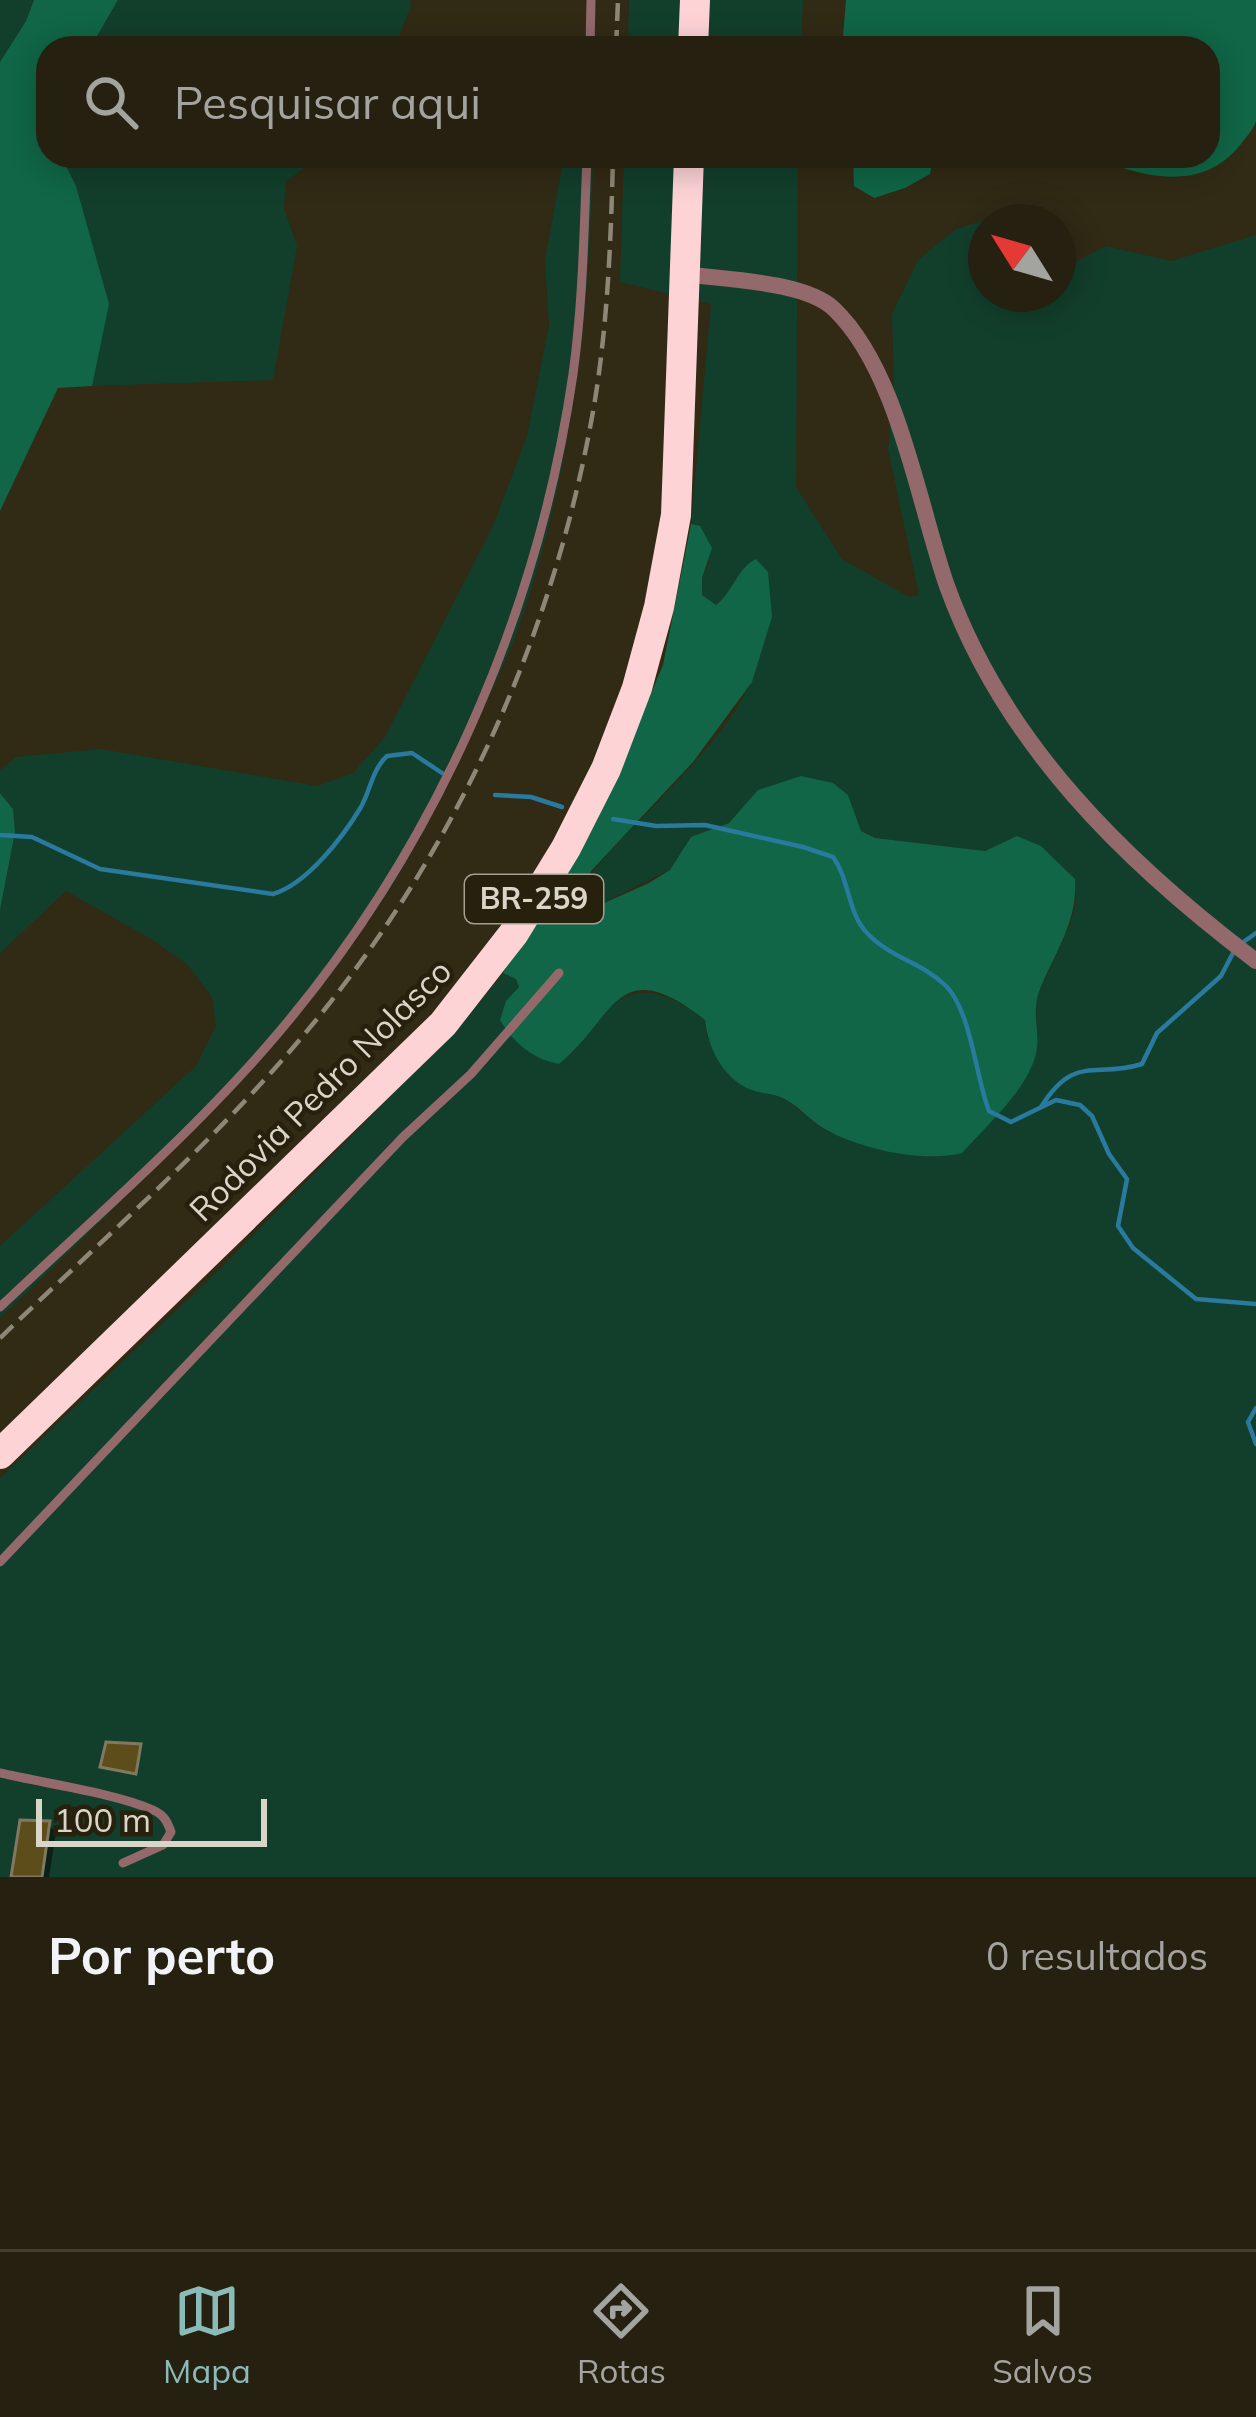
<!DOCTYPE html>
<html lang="pt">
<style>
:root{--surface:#252010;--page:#2d2819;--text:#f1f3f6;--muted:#a3a39f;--line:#423e30;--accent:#8bbbb9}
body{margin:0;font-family:Mulish,sans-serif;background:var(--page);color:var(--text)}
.compass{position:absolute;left:968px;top:204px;width:108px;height:108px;border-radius:50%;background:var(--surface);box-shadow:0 6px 30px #0003;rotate:307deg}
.scale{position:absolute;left:36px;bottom:30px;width:231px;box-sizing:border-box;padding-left:12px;border:6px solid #d9d5c8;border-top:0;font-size:33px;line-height:42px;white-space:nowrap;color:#d9d5c8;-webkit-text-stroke:9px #27200c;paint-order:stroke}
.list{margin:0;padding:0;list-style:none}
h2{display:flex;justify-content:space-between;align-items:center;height:156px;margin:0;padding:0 48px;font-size:51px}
h2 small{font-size:39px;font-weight:400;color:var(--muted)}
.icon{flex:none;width:66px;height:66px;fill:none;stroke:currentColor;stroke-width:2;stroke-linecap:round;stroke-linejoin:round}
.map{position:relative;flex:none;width:1256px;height:1877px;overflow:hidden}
.search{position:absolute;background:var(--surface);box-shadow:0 6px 30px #0003;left:36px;right:36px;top:36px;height:132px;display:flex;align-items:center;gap:30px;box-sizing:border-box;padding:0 42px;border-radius:36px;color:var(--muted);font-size:45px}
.sheet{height:372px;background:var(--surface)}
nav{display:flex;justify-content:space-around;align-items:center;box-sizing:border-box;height:168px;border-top:3px solid var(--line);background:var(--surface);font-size:33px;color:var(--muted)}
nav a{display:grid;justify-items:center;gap:6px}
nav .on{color:var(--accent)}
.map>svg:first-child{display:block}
</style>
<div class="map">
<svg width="1256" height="1877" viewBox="0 0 1256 1877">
<rect width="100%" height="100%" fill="#312a15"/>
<path fill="#123f2b" d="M 0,0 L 34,0 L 26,21 L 0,62 Z
M 118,0 L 410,0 L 411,6 L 394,48 L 90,48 Z
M 629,0 L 803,0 L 801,48 L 628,48 Z
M 61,156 L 319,156 L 286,182 L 284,208 L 297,246 L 273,380 L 92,386 C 102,307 97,228 61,156 Z
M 564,156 L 593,156 C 590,315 571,478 518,629 C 504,668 483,707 465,745 C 436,807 405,871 364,927 C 259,1071 129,1195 0,1318 L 0,1246 L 196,1066 L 216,1026 L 212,997 L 187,964 L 151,939 L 66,891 L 0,953 L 0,910 L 15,832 L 13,809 L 0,793 L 0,770 L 16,757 L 101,749 L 317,786 L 353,773 L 385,737 L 494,524 L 527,436 L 549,325 L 545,260 Z
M 624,156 L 798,156 L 796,487 L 842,559 L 909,597 L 919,595 L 888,449 L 894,389 L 892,314 L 918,260 L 956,229 L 988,219 L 992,222 L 986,222 L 986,294 L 1058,294 L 1058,271 L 1106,246 L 1171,261 L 1256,235 L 1256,1877 L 0,1877 L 0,1478 L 220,1269 L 459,1027 L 503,973 L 516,979 L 519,987 L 511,997 L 572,1054 C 611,993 641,970 705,1020 L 707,1037 L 749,1089 L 784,1098 L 823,1129 L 854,1142 L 907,1152 L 1037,1050 L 1036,999 L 1070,925 L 1076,900 L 1075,879 L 1041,846 L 1017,836 L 985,851 L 875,838 L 861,831 L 848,795 L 833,783 L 758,791 L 729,823 L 691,837 L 671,869 L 593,908 L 581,904 L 578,891 C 622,826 747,732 759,656 C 764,629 750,591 746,564 L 735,586 L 715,606 L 702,595 L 702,578 L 709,563 L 700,527 L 691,524 L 711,304 L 620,282 Z"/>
<path fill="#106646" d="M 34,0 L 118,0 L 90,48 L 48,48 L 48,116 L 41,126 L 48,136 L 48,156 L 61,156 L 76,186 L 109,304 L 92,386 L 58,388 L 0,511 L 0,62 L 26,21 Z
M 846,0 L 1256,0 C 1256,33 1256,90 1256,121 C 1254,129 1246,137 1241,144 C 1201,195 1140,176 1089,156 L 1208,156 L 1208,48 L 842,48 Z
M 853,156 L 934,156 L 930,174 L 905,188 L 874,198 L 854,186 Z
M 691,524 L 700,526 L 712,548 L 702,578 L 702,595 L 716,605 C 733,592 738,567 756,559 L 768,572 L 772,617 L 752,682 L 693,762 L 592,870 L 578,891 L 581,904 L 593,908 L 649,883 L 670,870 L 691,837 L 729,823 L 758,790 L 801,776 L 833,783 L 848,795 L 861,831 L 875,838 L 985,851 L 1017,836 L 1041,846 L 1075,879 C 1078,923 1054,953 1039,992 C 1032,1011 1039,1029 1037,1048 C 1032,1086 987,1125 962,1153 C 922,1163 859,1149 823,1128 C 810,1120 799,1107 785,1099 C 774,1093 761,1094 749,1089 C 722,1077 708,1047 705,1020 C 616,950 615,1019 559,1064 C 534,1060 513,1043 500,1020 L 506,1001 L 519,987 L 516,979 L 503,973 L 597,820 L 663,665 Z
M 0,793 L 13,809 L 15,832 L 0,910 Z"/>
<path fill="#0007" d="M 140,1747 L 138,1775 L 104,1766 Z
M 48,1824 L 56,1832 L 49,1877 L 14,1877 Z"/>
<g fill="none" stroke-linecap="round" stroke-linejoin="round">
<path stroke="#297a9e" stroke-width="4.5" d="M 495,795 L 531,797 L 562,807
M 613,819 L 656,826 L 705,825 L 803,847 L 833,857 C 850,880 847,913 868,934 C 891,958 923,963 946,986 C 971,1011 976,1078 989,1111 L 1011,1122 L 1056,1100 L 1080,1105 L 1092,1116 L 1109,1154 L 1127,1179 L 1118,1226 L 1133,1248 L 1196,1299 L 1256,1304
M 0,835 L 32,837 L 100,869 L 273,894 C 307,884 343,837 361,807 C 371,789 372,770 387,756 L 412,753 L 442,773
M 1242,943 L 1256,933
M 1041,1107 C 1075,1053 1094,1079 1142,1064 L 1157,1033 L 1221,976 L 1233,953
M 1256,1408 L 1248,1422 L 1256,1444"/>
</g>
<path fill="#5c4d1a" stroke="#807860" stroke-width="3" d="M 106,1742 L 141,1744 L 136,1774 L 100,1767 Z
M 20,1820 L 50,1821 L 42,1877 L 11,1877 Z"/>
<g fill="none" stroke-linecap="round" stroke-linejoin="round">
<path stroke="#93696c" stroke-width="9" d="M 590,48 L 591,0
M 0,1307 C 90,1222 186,1139 267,1046 C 432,857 537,621 573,374 C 583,302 584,229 587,156
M 0,1562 L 403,1137 L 471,1074 L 559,973
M 0,1773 C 43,1783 115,1793 153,1810 C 164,1815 167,1821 171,1832 L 163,1845 L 123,1863"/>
<path stroke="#93696c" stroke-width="16" d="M 685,274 C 725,280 805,281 834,309 C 898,370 918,503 947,586 C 1004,744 1125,862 1256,961"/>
<path stroke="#fdd3d6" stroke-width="30" d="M 693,48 L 695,0
M 0,1454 L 443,1024 L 514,933 L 566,848 L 606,769 L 637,688 L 659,607 L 676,515 L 689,156"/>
<path stroke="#8d8777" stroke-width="4.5" stroke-dasharray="18 9" stroke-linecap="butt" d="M 616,48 L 618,0
M 0,1338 C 102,1240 211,1145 302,1037 C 455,856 556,633 595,400 C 608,319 611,238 613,156"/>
</g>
<g text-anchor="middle" stroke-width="9" stroke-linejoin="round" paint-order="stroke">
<rect fill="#27200c" stroke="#a49f90" stroke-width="3" x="465" y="875" width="138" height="48" rx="9"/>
<g font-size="30" font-weight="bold" fill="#d9d5c8">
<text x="534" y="909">BR-259</text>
</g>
<g font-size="33" fill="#d9d5c8" stroke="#27200c">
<text transform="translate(320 1090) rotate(-45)" y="12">Rodovia Pedro Nolasco</text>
</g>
</g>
</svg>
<svg class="compass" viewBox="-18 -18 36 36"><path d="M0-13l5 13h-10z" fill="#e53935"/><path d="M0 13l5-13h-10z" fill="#a3a39f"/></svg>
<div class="scale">100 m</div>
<div class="search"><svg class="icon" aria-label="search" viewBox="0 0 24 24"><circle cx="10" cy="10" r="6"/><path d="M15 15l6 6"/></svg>Pesquisar aqui</div>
</div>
<section class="sheet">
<h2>Por perto<small>0 resultados</small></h2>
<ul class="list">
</ul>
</section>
<nav>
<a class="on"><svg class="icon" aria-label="map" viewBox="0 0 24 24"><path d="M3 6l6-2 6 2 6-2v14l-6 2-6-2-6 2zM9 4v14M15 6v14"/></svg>Mapa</a>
<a><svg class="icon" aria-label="directions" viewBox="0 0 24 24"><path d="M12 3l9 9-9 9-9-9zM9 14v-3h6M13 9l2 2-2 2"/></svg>Rotas</a>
<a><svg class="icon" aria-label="saved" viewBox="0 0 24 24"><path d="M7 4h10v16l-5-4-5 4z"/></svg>Salvos</a>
</nav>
